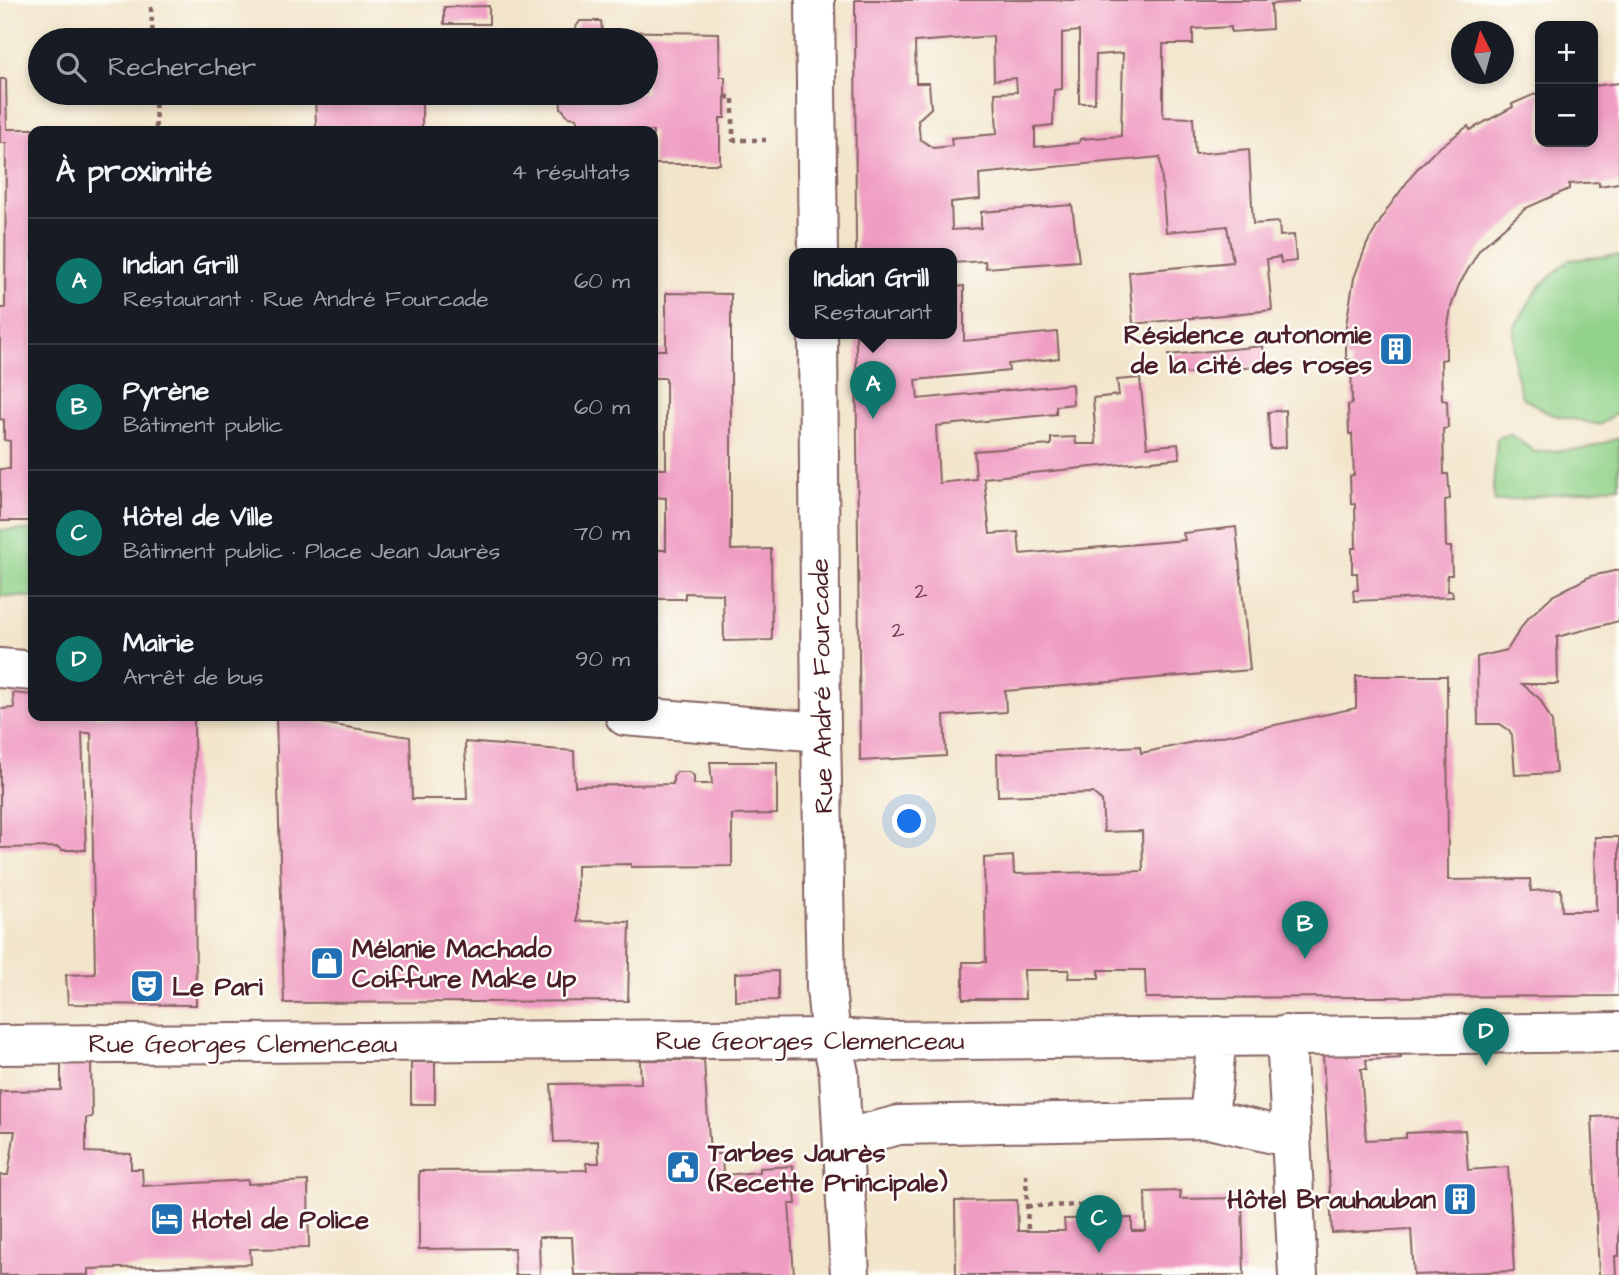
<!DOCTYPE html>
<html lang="fr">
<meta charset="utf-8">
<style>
:root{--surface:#171b24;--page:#242831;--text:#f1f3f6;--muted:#9ea1a6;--line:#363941;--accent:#0f766e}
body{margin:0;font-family:"Architects Daughter",sans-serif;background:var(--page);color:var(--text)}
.controls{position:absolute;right:21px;top:21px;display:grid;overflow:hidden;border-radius:14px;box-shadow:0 4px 10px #0003}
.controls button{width:63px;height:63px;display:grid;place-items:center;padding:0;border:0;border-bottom:2px solid var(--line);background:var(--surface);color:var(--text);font:35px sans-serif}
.compass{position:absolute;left:1451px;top:21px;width:63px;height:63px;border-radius:50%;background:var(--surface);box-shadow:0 4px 10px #0003;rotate:354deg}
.you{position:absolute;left:910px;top:822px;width:24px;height:24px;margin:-18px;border:5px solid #fff;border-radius:50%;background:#1a73e8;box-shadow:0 0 0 10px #1a73e833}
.badge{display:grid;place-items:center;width:46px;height:46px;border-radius:50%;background:var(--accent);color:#fff;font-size:23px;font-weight:700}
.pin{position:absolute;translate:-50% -58px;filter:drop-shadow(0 2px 4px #0008)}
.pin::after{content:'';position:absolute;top:37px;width:24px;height:21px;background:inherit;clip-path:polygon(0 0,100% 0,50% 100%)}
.popup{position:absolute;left:789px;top:248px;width:168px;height:91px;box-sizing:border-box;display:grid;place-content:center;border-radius:14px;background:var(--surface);filter:drop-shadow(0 2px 5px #0005);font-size:23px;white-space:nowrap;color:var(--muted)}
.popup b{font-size:26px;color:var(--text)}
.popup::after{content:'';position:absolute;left:50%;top:100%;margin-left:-14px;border:14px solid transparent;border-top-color:var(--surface)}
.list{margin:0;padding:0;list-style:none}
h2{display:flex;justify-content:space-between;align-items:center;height:91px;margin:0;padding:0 28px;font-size:30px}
h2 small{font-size:23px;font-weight:400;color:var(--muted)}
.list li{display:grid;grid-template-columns:46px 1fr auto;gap:21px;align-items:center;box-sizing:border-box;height:126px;padding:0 28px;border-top:2px solid var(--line)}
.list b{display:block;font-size:26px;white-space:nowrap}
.list p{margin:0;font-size:23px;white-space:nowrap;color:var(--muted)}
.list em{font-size:23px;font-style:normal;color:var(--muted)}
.icon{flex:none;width:38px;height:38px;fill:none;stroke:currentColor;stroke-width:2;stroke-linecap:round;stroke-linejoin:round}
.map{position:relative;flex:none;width:1619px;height:1275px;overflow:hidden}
.search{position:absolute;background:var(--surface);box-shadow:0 4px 10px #0003;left:28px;top:28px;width:630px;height:77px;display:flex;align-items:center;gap:18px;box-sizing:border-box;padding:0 24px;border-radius:38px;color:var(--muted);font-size:26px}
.panel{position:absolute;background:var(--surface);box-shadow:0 4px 10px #0003;left:28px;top:126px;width:630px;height:595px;border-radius:14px}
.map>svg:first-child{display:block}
</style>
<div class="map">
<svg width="1619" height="1275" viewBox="0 0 1619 1275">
<rect width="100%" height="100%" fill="#fdfcf7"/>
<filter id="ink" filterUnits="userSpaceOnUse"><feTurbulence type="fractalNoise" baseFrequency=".0143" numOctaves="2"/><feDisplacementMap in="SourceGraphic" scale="14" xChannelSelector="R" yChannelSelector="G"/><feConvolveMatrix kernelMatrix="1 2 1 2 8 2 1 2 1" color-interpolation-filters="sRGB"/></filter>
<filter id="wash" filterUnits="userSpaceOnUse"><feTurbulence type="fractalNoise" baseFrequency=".00686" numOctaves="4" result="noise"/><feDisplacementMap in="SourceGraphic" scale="28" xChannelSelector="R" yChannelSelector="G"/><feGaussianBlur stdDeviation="1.57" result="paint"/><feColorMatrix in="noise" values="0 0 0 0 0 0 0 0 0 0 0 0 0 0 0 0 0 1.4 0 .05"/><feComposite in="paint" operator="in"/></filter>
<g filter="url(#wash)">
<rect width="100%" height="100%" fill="#f2e5ca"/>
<path fill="#91d289" stroke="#6e785a" stroke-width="2" d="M 1619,255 L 1619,411 L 1600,425 L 1550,414 L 1522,397 L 1514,368 L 1514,327 L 1539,287 L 1569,260 Z
M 1510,434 L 1535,452 L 1584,449 L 1619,438 L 1619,486 L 1495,502 L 1493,488 L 1497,438 Z
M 0,530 L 33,530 L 33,597 L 0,596 Z"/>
<g id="blocks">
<path fill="#f09dc3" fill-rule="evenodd" d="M 855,0 L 1298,0 L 1298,2 L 1271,4 L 1272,29 L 1231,32 L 1231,27 L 1193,29 L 1193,44 L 1163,44 L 1163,117 L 1193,118 L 1195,154 L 1249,149 L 1253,224 L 1279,222 L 1280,236 L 1294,235 L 1296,261 L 1281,263 L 1280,257 L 1267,259 L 1272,310 L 1133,324 L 1129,272 L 1233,262 L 1227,226 L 1166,232 L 1160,157 L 979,174 L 980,199 L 951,202 L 952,230 L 981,228 L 981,212 L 1072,205 L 1079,261 L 986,268 L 985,261 L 952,263 L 952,253 L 856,253 ZM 1079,31 L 1079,103 L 1095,103 L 1096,55 L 1123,53 L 1121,136 L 1080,139 L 1079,143 L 1035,147 L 1035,127 L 1053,125 L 1054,90 L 1062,89 L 1062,33 ZM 993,36 L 994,80 L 1016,78 L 1017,92 L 995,93 L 997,134 L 951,138 L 952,146 L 933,148 L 920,139 L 918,120 L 931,108 L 929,83 L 916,83 L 915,42 Z
M 489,6 L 489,24 L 444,24 L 444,7 Z
M 580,21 L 601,21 L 602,31 L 719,33 L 720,77 L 725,77 L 725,118 L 720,118 L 720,164 L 653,164 L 653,131 L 577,131 L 577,118 L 569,117 L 561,108 L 560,93 L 646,93 L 646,40 L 576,40 L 576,27 Z
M 0,79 L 6,79 L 7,129 L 33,129 L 33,521 L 0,521 L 0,469 L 10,469 L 10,441 L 4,440 L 4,420 L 0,419 L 0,308 L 5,308 L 6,143 L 0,143 Z
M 1619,83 L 1619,183 L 1599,186 L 1599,182 L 1569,184 L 1569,189 L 1526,208 L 1480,249 L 1459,285 L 1451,307 L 1446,339 L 1446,359 L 1441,360 L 1442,400 L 1447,401 L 1448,428 L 1443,429 L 1444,474 L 1448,474 L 1450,499 L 1445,500 L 1446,547 L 1451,547 L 1452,575 L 1447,575 L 1448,591 L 1452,591 L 1453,597 L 1354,601 L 1353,590 L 1358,590 L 1357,573 L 1352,573 L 1352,548 L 1356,548 L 1355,504 L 1351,503 L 1350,476 L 1354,475 L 1352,434 L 1349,434 L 1348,405 L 1352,404 L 1351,360 L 1346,359 L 1346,325 L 1354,278 L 1367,244 L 1388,208 L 1416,170 L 1436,150 L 1468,126 L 1470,130 L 1513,107 L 1512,104 L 1540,92 L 1540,142 L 1593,142 L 1593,86 Z
M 315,93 L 422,93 L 422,131 L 254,131 L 254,129 L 316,128 Z
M 964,286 L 964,341 L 1057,332 L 1059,358 L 1008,364 L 1009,371 L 916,380 L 918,399 L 1072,384 L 1073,404 L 1056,406 L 1056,414 L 936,426 L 939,483 L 976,479 L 974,451 L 1051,445 L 1051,438 L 1075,437 L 1076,444 L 1096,444 L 1093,398 L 1119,395 L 1117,380 L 1140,378 L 1147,447 L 1178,444 L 1180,458 L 984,478 L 990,534 L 1018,532 L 1020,554 L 1185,540 L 1183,533 L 1236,527 L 1250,670 L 1005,691 L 1006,712 L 944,716 L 946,756 L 860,761 L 856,333 L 952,333 L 952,287 Z
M 666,293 L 731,294 L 731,550 L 771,549 L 772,640 L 724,641 L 723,594 L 685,593 L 685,599 L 653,599 L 653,550 L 666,550 L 666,498 L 653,497 L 653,469 L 666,469 L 666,378 L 653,378 L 653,350 L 666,350 Z
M 1263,346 L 1266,366 L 1171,375 L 1169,355 Z
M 1285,410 L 1286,447 L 1270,449 L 1268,412 Z
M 1619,570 L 1619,621 L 1557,637 L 1558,684 L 1522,684 L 1540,699 L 1552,722 L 1556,773 L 1515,775 L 1512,735 L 1509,730 L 1500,724 L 1478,724 L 1477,657 L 1507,650 L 1526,620 L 1552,596 L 1591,576 Z
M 1356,676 L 1447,676 L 1448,880 L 1530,879 L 1531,891 L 1561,889 L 1562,911 L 1596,911 L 1595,837 L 1619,837 L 1619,996 L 1146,998 L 1145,970 L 1099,970 L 1099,978 L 1068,978 L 1069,970 L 1024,970 L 1025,999 L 963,999 L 963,962 L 986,962 L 984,858 L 1013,856 L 1014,874 L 1143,871 L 1142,831 L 1104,832 L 1102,801 L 1093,793 L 998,796 L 997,754 L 1140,746 L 1141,753 L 1356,708 Z
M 13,693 L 33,695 L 33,716 L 194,716 L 196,1005 L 68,1004 L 66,975 L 95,974 L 91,733 L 82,733 L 86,850 L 61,850 L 58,847 L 0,848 L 0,709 L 14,708 Z
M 276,716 L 410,737 L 412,799 L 467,799 L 465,742 L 574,751 L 575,786 L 673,784 L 673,777 L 677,772 L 689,772 L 694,776 L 694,784 L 712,784 L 710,762 L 777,762 L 777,814 L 732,815 L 732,866 L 631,867 L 631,864 L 577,865 L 577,921 L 630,922 L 628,1001 L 284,1003 Z
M 778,971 L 778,1000 L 735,1001 L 735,973 Z
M 1401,1050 L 1401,1058 L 1366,1060 L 1367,1069 L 1361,1069 L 1366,1140 L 1406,1138 L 1406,1133 L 1465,1130 L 1468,1170 L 1508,1167 L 1514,1271 L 1414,1275 L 1411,1229 L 1332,1233 L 1323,1055 Z
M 640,1060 L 704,1060 L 710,1154 L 722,1154 L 723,1175 L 760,1172 L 760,1168 L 793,1166 L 796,1204 L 789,1204 L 794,1275 L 574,1275 L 572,1237 L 539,1237 L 540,1275 L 515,1275 L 514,1248 L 419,1249 L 419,1171 L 587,1170 L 586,1163 L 599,1163 L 598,1141 L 554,1142 L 551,1084 L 641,1083 Z
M 411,1062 L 435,1062 L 435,1104 L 411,1104 Z
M 61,1064 L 91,1064 L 92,1117 L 86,1118 L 86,1152 L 131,1154 L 131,1169 L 142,1169 L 143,1186 L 248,1180 L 248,1184 L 308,1181 L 309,1248 L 250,1249 L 251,1264 L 88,1269 L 88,1275 L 0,1275 L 0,1175 L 8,1175 L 15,1131 L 0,1131 L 0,1091 L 61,1090 Z
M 1619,1116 L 1619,1256 L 1615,1256 L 1616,1275 L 1599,1275 L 1592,1117 Z
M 1181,1191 L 1180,1199 L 1242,1198 L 1244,1275 L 956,1275 L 955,1201 L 1017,1200 L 1018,1231 L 1065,1231 L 1064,1219 L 1132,1218 L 1132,1231 L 1146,1231 L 1145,1192 Z"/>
</g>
</g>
<g filter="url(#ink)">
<use href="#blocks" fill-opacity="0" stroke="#856463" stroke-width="2"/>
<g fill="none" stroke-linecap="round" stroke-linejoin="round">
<g stroke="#856463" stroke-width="42">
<path id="minor" d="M 815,0 L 818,253
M 818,333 L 821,732 L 826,988 L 831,1038 L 839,1073 L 850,1275
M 0,668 L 33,671
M 625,716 L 821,732
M 1286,1035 L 1298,1275
M 0,1045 L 831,1038 L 887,1041 L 1619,1032
M 1209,1119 L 1217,1036
M 843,1139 L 899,1125 L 1209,1119 L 1291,1138"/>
</g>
<path stroke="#856463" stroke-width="4.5" stroke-dasharray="5 5" stroke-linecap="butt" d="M 151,7 L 153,40
M 155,93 L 156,131
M 725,97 L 733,97 L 733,140 L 766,140
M 1026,1174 L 1028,1231
M 1027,1206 L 1099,1205 L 1100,1218"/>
<use href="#minor" stroke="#fff" stroke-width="38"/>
</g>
</g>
<defs>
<g id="building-square" transform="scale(1.75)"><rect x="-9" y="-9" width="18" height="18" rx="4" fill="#1f6fb2" stroke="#fdfcf7"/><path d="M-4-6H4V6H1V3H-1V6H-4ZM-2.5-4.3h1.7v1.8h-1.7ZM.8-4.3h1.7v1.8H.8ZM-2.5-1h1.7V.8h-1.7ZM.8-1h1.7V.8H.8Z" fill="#fff"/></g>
<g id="shop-square" transform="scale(1.75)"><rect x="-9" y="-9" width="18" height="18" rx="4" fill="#1f6fb2" stroke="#fdfcf7"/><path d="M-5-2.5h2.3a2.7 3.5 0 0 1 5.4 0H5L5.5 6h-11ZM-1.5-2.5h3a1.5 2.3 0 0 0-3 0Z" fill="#fff"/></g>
<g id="theatre-square" transform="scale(1.75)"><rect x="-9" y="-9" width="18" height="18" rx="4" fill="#1f6fb2" stroke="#fdfcf7"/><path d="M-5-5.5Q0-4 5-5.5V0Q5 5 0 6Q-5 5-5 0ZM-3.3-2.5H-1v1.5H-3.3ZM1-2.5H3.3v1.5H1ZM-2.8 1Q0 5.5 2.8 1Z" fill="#fff"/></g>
<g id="civic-square" transform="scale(1.75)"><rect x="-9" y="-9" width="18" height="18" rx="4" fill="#1f6fb2" stroke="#fdfcf7"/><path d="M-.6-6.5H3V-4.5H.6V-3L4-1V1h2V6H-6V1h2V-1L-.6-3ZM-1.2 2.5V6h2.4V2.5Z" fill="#fff"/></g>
<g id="hotel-square" transform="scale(1.75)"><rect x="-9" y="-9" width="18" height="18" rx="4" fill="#1f6fb2" stroke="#fdfcf7"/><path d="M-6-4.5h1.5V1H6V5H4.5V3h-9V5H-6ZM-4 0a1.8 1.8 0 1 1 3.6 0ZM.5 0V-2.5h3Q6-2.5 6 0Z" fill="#fff"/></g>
</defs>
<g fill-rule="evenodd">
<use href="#building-square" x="1396" y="349"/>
<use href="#shop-square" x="327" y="963"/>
<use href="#theatre-square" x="147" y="986"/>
<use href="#civic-square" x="683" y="1167"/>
<use href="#building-square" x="1460" y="1199"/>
<use href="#hotel-square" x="167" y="1219"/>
</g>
<g text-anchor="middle" stroke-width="5" stroke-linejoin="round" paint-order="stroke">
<g font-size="23" fill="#743e51">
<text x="921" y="598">2</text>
<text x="898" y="637">2</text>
</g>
<g font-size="26" font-weight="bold" fill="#4a1f2b" stroke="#fdfcf7" text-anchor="start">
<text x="1372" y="343" text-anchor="end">Résidence autonomie<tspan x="1372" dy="30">de la cité des roses</tspan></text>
<text x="352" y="957">Mélanie Machado<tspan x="352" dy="30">Coiffure Make Up</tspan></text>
<text x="172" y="995">Le Pari</text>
<text x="708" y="1161">Tarbes Jaurès<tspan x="708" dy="30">(Recette Principale)</tspan></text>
<text x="1436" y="1208" text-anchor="end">Hôtel Brauhauban</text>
<text x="192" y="1228">Hotel de Police</text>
</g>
<g font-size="26" fill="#4a1f2b" stroke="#fdfcf7">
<text transform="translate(821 686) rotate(-91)" y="9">Rue André Fourcade</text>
<text x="810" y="1049">Rue Georges Clemenceau</text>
<text x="243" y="1052">Rue Georges Clemenceau</text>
</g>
</g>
</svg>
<div class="controls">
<button>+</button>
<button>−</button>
</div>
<svg class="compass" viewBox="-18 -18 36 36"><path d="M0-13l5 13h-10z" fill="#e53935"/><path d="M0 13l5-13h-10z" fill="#9ea1a6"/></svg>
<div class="you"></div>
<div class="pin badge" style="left:873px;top:419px">A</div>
<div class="popup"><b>Indian Grill</b>Restaurant</div>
<div class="pin badge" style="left:1305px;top:959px">B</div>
<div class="pin badge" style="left:1099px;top:1253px">C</div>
<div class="pin badge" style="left:1486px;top:1066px">D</div>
<div class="search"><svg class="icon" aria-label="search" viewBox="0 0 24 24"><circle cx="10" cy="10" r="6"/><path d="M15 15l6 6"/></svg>Rechercher</div>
<section class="panel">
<h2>À proximité<small>4 résultats</small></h2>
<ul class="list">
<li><span class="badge">A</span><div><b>Indian Grill</b><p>Restaurant · Rue André Fourcade</p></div><em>60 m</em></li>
<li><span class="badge">B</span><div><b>Pyrène</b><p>Bâtiment public</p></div><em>60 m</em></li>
<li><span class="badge">C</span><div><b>Hôtel de Ville</b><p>Bâtiment public · Place Jean Jaurès</p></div><em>70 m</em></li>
<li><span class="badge">D</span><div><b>Mairie</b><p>Arrêt de bus</p></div><em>90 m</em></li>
</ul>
</section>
</div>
